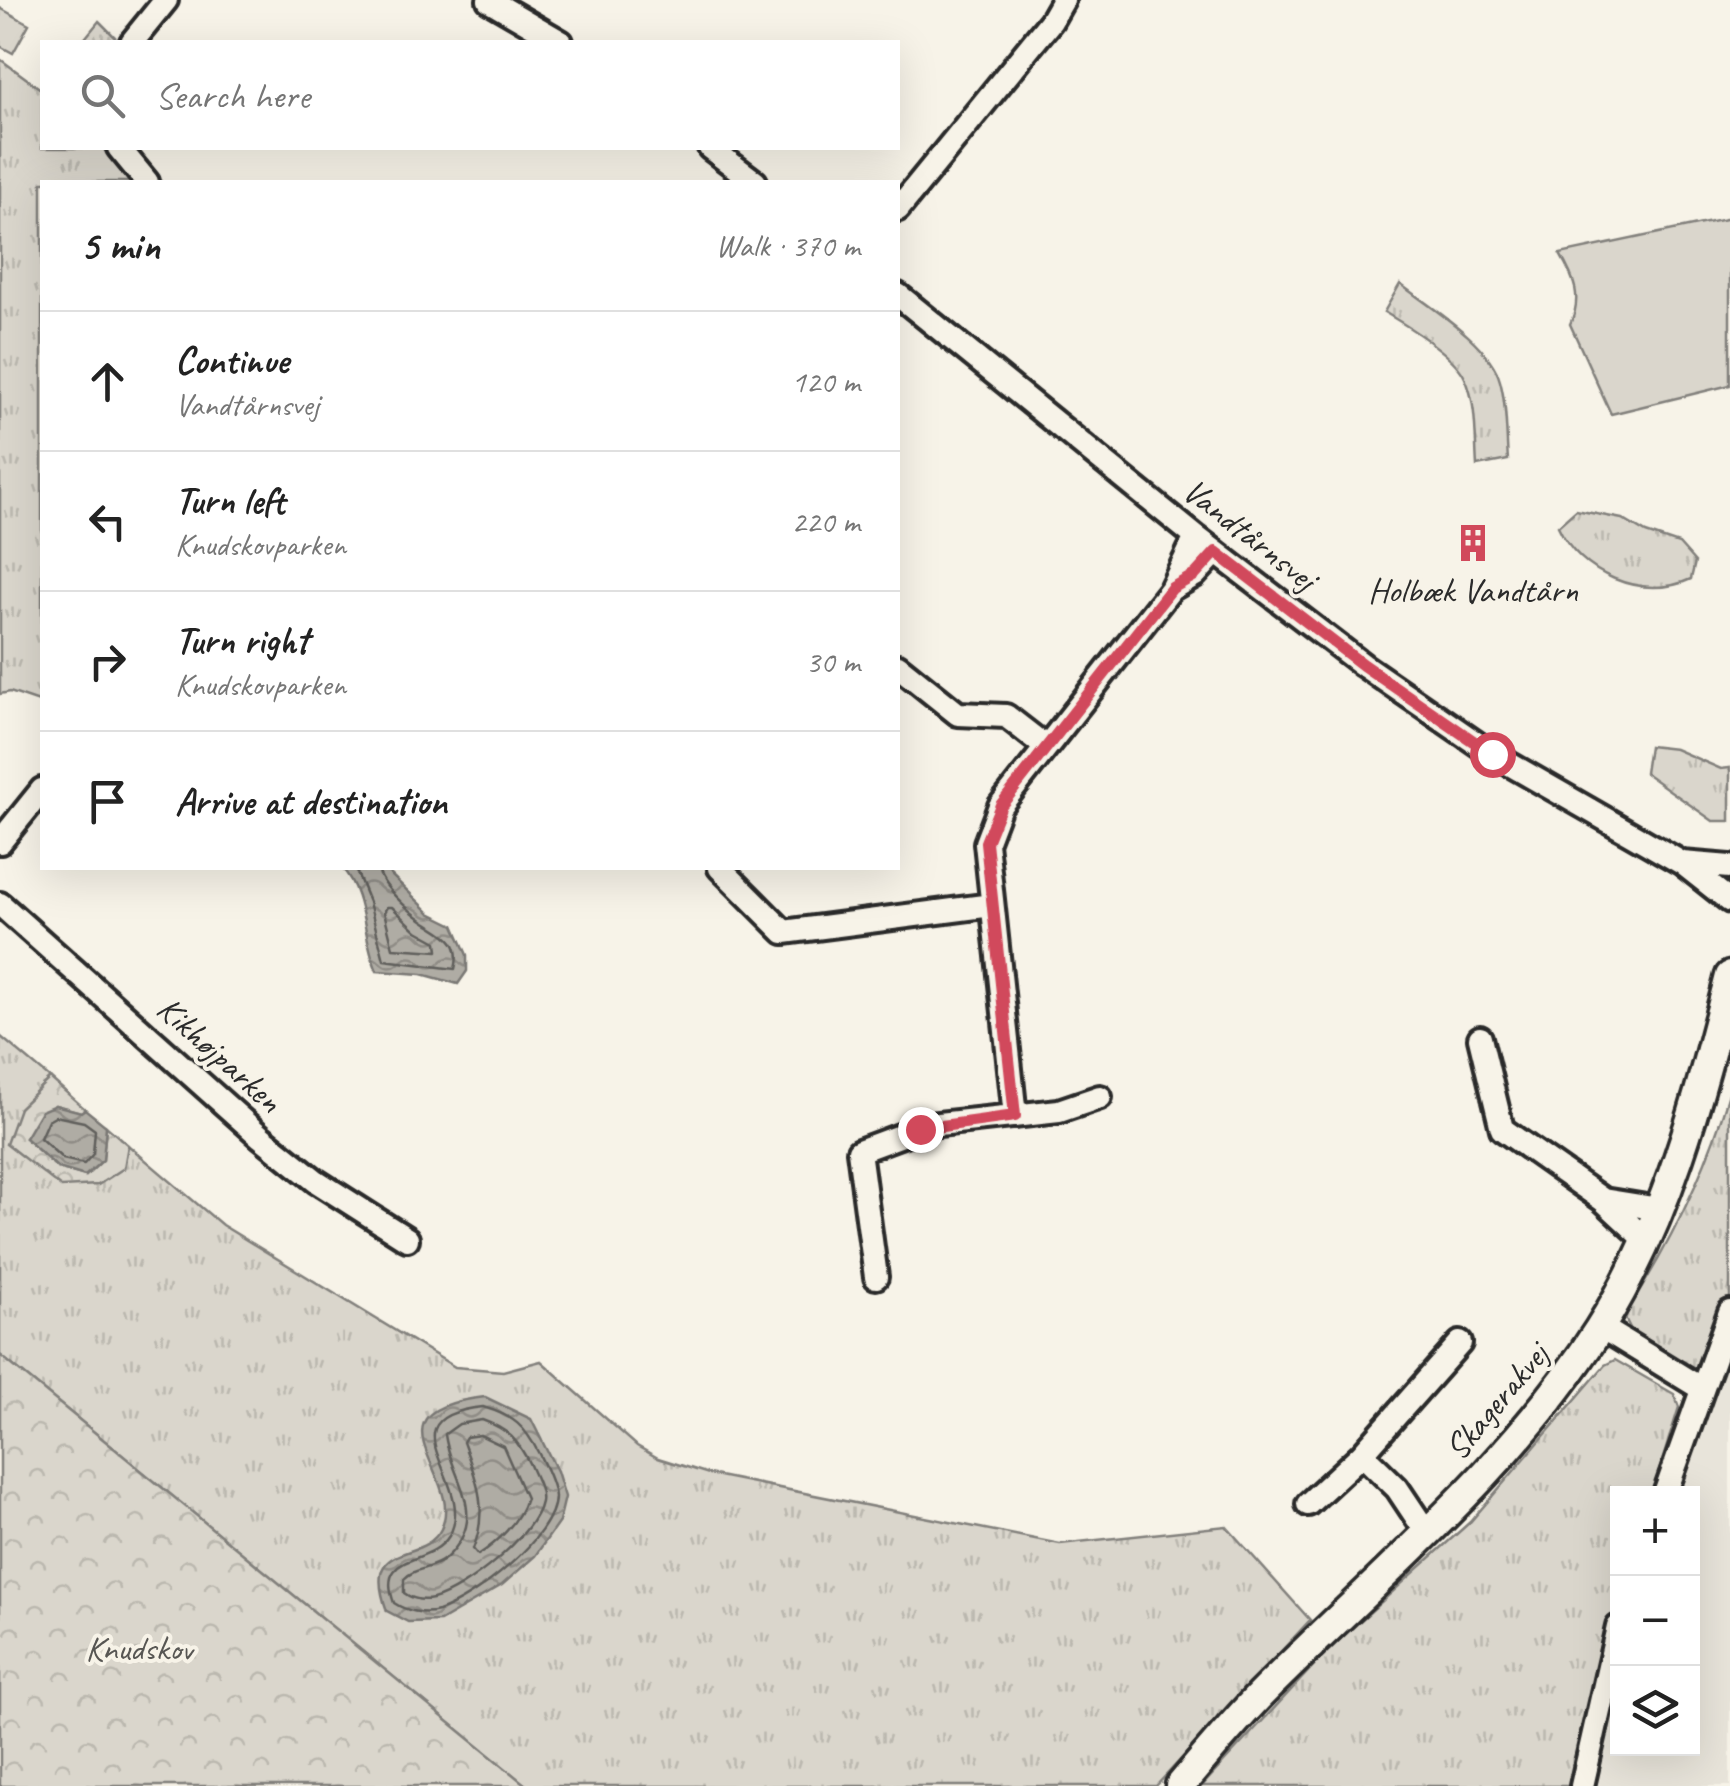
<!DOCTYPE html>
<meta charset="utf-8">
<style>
:root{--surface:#fff;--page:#f2f2f2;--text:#222;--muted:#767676;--line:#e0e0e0}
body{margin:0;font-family:Caveat,sans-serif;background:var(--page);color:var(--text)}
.controls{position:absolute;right:30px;bottom:30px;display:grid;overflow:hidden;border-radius:0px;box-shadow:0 10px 40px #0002}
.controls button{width:90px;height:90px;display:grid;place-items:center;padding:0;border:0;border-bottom:2px solid var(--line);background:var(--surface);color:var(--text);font:50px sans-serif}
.stop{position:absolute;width:30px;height:30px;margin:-22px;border:8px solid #d1495b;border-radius:50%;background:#fff}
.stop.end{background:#d1495b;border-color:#fff;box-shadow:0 2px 10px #0008}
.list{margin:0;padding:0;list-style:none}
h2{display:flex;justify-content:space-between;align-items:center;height:130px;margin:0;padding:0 40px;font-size:42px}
h2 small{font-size:32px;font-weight:400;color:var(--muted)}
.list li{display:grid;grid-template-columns:65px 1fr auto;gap:30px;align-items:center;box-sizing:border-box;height:140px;padding:0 40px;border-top:2px solid var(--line)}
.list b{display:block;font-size:38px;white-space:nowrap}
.list p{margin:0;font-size:32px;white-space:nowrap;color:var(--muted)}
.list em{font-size:32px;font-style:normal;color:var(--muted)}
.icon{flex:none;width:55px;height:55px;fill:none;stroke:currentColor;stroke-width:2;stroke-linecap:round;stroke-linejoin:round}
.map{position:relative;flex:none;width:1730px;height:1786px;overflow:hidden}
.search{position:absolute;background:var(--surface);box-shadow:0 10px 40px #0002;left:40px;top:40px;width:860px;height:110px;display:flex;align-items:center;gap:25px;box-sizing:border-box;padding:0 35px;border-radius:0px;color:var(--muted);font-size:38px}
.panel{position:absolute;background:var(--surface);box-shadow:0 10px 40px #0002;left:40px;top:180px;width:860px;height:690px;border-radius:0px}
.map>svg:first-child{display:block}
</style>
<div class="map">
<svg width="1730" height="1786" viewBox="0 0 1730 1786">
<defs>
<pattern id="grass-tufts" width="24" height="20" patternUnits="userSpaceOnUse" patternTransform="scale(2.5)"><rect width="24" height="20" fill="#dad6cc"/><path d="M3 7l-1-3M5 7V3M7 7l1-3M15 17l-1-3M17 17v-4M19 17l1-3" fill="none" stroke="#bbb8af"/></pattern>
<pattern id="forest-crowns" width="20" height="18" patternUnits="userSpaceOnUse" patternTransform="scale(2.5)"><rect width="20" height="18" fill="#dad6cc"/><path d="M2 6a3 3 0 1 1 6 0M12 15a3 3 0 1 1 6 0" fill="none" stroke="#bbb8af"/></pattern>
<pattern id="water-waves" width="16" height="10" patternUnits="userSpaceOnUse" patternTransform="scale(2.5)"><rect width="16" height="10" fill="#afaca4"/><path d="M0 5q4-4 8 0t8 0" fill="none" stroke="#8f8c86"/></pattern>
</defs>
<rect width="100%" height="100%" fill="#f7f3e8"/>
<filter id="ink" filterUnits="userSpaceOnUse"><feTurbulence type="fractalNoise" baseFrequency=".01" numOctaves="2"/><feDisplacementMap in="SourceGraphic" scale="20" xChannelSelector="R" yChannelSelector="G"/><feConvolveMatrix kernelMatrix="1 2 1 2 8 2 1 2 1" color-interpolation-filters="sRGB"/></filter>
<g filter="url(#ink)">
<path fill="#e8e4da" d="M 1730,1327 L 1730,1786 L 1589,1786 L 1617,1652 L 1618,1748 L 1692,1748 L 1692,1494 L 1671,1493 Z"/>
<path fill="url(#grass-tufts)" stroke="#82807c" stroke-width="2.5" d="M 99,21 L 120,42 L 82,42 Z
M 0,59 L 42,90 L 42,148 L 103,148 L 130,182 L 42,182 L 42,703 L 10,692 L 0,694 Z
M 1400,284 C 1430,307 1490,343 1500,381 C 1507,406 1506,435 1508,460 L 1477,466 C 1475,437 1477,404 1465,378 C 1455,355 1406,325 1384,312 Z
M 1576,510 L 1622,519 L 1646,533 L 1679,544 L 1695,562 L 1691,579 C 1642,602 1579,573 1558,526 Z
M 1649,746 L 1675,749 L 1721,769 L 1730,768 L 1730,821 L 1713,821 L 1645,773 Z
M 0,1036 L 50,1078 L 19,1108 L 124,1168 L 128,1145 L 222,1225 L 455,1367 L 503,1371 L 541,1361 L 637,1446 L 658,1458 L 709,1474 L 1060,1544 L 1226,1526 L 1310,1620 L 1156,1786 L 527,1786 L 0,1355 Z
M 1730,1090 L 1730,1297 L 1705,1368 L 1693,1375 L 1635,1338 L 1624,1316 C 1669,1247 1707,1169 1730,1090 Z
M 1615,1360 L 1674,1394 L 1679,1407 L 1652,1493 L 1618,1494 L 1617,1603 L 1607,1634 L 1577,1786 L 1202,1786 L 1330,1648 L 1470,1522 L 1605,1365 Z"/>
<path fill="url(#forest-crowns)" stroke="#82807c" stroke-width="2.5" d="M 50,1078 L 85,1109 L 81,1112 L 55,1105 L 25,1138 L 57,1168 L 86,1176 L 103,1160 L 106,1126 L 128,1145 L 124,1168 L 98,1185 L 61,1187 L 6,1144 L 19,1108 Z
M 0,1355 L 527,1786 L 0,1786 Z"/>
<path fill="#dad6cc" stroke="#82807c" stroke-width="2.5" d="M 0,8 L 29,24 L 13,53 L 0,46 Z
M 1730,218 L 1730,385 L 1611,414 L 1570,324 C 1583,298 1574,278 1560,254 Z"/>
<path fill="url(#water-waves)" stroke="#7a7874" stroke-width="2.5" d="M 342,868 L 384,868 L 430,913 L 454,925 L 467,955 L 467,971 L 458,984 L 422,974 L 377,971 C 363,939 366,894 342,868 Z
M 55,1105 L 81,1112 L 85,1109 L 106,1126 L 103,1160 L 85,1176 L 58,1168 L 25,1138 L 41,1111 Z
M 485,1397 L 531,1419 L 557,1471 L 565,1497 L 559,1522 L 535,1556 L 502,1585 L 440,1621 L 408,1622 L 387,1611 C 360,1537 423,1565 441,1529 C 467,1476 358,1411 485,1397 Z"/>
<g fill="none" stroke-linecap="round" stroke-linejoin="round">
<path stroke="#605f5b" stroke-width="2.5" d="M 355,868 L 369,902 L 384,960 L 455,969 C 463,939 443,934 424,921 C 409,911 380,885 378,868
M 387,907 L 392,907 L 417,931 L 437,942 L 438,951 L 393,948 L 384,912 Z
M 55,1116 L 84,1122 L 95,1130 L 93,1154 L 84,1164 L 63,1159 L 40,1138 L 48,1120 Z
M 483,1407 C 514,1416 525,1426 539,1454 C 545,1466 554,1483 555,1497 C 555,1537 473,1600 438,1611 C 423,1615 406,1611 394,1603 C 375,1551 430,1567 449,1536 C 480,1483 377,1418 483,1407 Z
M 482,1420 C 508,1429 518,1440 530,1465 C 535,1477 543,1490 541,1502 C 535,1535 464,1591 433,1599 C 423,1601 412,1599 404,1593 L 404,1579 C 415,1567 434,1569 446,1558 C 492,1515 450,1479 445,1434 L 459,1424 Z
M 480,1435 L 503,1446 L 526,1498 C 520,1521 497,1543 478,1555 L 473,1549 C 489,1509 477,1480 463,1442 L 466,1437 Z"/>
<g stroke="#2b2b2b" stroke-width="30">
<path id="minor" d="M 489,0 L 561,42
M 132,42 L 166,0
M 119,148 L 147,182
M 710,148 L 755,182
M 898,209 L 1051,21 L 1063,0
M 898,295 L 1196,537 L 1363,665 L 1492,754 L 1682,863 L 1730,901
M 1171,589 L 1195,575 L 1216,552
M 898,666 L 958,714 L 1006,716 L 1046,747
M 0,842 L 42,790
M 1682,863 L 1730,867
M 720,868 L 784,932 L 992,905
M 0,904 L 261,1137 L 316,1181 L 407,1239
M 1480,1038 L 1502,1129 L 1603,1200 L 1646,1240
M 1015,1116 L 986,843 L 1000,806 L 1171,589 L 1196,537
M 1603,1200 L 1659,1209
M 876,1277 L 859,1151 L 929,1125 L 1059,1111 L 1100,1097
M 1601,1327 L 1702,1389
M 1362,1454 L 1397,1488 L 1427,1533
M 1665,1494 L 1730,1312
M 1308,1504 L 1362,1454 L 1460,1343
M 1582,1786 L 1618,1627"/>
</g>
<g stroke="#2b2b2b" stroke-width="35">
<path id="tertiary" d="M 1180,1786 C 1206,1755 1232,1724 1260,1695 C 1377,1577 1509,1471 1599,1329 C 1667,1222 1699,1098 1730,976"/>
</g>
<use href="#minor" stroke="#f7f3e8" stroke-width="22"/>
<use href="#tertiary" stroke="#f7f3e8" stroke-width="28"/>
</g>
</g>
<g fill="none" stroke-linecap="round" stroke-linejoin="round" filter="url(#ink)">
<path stroke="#d1495b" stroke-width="12" d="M 920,1129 L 1015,1116 L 986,842 L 1001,805 L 1172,588 L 1195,575 L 1216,552 L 1363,665 L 1492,754"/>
</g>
<defs>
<g id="building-bare" transform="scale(3)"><path d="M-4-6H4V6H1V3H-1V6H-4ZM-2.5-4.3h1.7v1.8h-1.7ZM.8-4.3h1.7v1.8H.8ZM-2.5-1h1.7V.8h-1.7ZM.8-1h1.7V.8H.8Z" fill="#d1495b" stroke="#f7f3e8" stroke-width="2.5" paint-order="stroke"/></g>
</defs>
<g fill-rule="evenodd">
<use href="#building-bare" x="1473" y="543"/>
</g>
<g text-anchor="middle" stroke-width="8" stroke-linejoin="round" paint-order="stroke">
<g font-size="35" fill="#2b2b2b" stroke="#f7f3e8">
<text transform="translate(1250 534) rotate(38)" y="12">Vandtårnsvej</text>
<text transform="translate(220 1054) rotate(42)" y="12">Kikhøjparken</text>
<text transform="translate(1496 1401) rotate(-50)" y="12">Skagerakvej</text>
</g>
<g font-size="35" fill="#2b2b2b" stroke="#f7f3e8">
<text x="1473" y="602">Holbæk Vandtårn</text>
</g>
<g font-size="35" fill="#575653" stroke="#f7f3e8">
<text x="139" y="1660">Knudskov</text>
</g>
</g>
</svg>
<div class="controls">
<button>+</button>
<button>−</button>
<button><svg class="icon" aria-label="layers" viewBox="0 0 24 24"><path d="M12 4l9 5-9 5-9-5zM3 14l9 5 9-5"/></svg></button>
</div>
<div class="stop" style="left:1492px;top:754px"></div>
<div class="stop end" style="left:920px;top:1129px"></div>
<div class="search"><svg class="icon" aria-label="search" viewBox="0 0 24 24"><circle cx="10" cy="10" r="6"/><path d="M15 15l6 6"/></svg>Search here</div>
<section class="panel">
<h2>5 min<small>Walk · 370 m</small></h2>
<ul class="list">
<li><svg class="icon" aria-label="ahead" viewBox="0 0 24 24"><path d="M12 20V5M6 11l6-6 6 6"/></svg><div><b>Continue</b><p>Vandtårnsvej</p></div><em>120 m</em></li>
<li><svg class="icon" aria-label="left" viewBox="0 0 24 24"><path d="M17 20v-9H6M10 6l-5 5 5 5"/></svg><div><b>Turn left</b><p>Knudskovparken</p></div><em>220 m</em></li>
<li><svg class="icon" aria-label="right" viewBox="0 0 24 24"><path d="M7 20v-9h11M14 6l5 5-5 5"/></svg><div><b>Turn right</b><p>Knudskovparken</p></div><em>30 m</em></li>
<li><svg class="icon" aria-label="arrive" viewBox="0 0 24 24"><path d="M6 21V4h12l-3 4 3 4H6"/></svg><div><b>Arrive at destination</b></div></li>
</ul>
</section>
</div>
